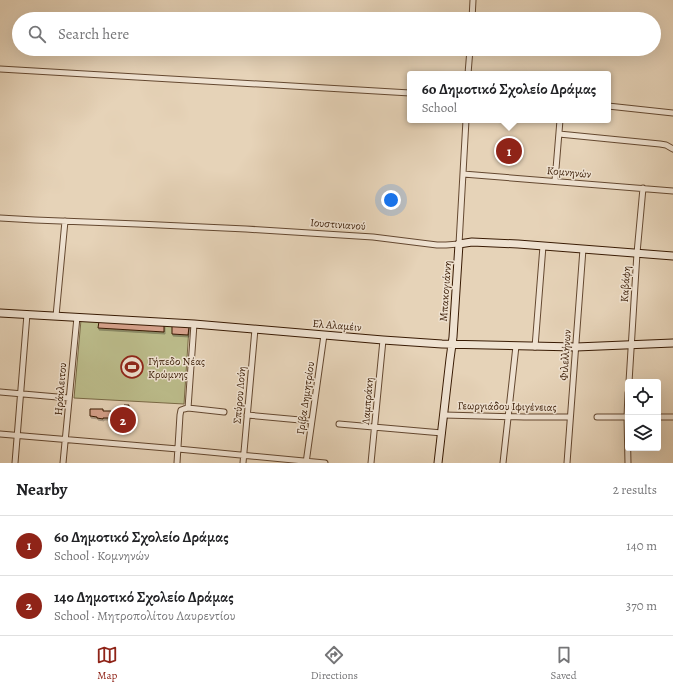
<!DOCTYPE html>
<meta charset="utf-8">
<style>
:root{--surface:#fff;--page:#f6f6f6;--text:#202124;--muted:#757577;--line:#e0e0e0;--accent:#8f2418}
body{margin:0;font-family:Alegreya,serif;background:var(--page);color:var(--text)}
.controls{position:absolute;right:12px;bottom:12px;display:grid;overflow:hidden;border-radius:4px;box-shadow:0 4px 16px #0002}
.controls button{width:36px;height:36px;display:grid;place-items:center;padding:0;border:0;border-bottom:1px solid var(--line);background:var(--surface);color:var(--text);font:20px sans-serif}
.you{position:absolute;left:391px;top:200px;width:14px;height:14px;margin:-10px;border:3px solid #fff;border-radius:50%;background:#1a73e8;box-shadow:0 0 0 6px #1a73e833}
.badge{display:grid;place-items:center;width:26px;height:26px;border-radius:50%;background:var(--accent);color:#fff;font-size:13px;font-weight:700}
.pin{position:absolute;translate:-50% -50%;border:2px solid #fff;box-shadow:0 1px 4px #0006}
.popup{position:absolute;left:407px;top:71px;width:204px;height:52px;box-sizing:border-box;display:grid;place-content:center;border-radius:4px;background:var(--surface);filter:drop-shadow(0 1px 3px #0005);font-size:13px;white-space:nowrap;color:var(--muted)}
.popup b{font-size:15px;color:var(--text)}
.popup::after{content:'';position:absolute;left:50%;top:100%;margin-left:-8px;border:8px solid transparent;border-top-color:var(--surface)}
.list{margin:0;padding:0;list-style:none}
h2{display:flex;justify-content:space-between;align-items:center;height:52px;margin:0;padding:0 16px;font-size:17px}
h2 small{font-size:13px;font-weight:400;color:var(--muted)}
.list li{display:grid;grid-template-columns:26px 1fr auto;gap:12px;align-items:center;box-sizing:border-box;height:60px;padding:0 16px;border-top:1px solid var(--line)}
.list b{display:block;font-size:15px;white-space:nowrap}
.list p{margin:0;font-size:13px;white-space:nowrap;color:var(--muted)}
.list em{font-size:13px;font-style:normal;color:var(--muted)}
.icon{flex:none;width:22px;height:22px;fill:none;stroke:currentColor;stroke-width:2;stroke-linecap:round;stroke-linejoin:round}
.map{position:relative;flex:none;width:673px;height:463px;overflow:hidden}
.search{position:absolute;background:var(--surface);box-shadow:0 4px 16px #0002;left:12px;right:12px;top:12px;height:44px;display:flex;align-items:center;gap:10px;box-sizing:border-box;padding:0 14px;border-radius:22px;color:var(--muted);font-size:15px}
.sheet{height:172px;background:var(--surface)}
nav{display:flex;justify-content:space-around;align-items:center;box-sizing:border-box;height:56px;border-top:1px solid var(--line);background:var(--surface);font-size:11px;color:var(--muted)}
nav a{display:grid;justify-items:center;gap:2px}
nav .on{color:var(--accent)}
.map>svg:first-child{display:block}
</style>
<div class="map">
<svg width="673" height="463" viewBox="0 0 673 463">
<defs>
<filter id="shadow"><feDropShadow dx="1" dy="2" stdDeviation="0" flood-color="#0004"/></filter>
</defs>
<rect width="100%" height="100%" fill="#e6d3b8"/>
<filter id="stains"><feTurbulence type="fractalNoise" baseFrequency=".005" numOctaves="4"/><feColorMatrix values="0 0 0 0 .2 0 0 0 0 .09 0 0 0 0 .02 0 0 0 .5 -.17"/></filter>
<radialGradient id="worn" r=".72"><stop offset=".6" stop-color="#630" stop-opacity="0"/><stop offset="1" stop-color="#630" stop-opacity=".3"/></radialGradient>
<path fill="#bbbb8a" stroke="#7a6a46" d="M 81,320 L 189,327 L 184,404 L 74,398 Z"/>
<path fill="#d6a28c" stroke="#381a03" filter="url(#shadow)" d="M 99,321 L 164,325 L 164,332 L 98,328 Z
M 172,326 L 189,327 L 188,335 L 172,334 Z
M 124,405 L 129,405 L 128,414 L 136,415 L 136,422 L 126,421 L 126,423 L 122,423 L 122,421 L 113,420 L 114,412 L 123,413 Z
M 90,409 L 103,409 L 103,411 L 111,411 L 110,418 L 103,418 L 103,419 L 97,418 L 97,417 L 90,416 Z"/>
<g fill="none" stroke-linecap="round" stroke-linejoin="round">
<g stroke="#644830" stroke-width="7">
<path id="street" d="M 472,19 L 473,0
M 0,69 L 410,93
M 468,74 L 470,49
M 608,106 L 673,113
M 559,134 L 660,144 L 666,145 L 673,149
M 463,174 L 673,191
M 555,181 L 560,120
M 0,218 L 35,220 L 138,224 L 246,229 L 373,237 L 437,245 L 446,245 L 459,244 L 466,120
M 56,316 L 65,221
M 535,347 L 543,246
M 629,382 L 637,253 L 643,188
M 0,392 L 69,398
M 628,393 L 627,417 L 628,463
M 188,408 L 194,324
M 247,415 L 311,421
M 444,415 L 524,417 L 570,417
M 597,417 L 628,417
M 658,417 L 673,417
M 339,424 L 442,433
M 0,434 L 178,449 L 325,463
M 15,463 L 27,314
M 63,463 L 77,317
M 177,463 L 180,415 L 181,410 L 184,409 L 188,408 L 224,412
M 243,463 L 255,329
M 306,463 L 324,335
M 371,463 L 383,340
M 503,463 L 516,346
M 567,463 L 583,249"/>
</g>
<g stroke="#381a03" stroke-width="9">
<path id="secondary" d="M 0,313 L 194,324 L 383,340 L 442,344 L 576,347 L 673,343
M 438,463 L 450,359 L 453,337 L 459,244 L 472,242 L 518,244 L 673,256"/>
</g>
<use href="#street" stroke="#efe2d1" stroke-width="5"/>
<use href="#secondary" stroke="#efe2d1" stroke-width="7"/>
</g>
<defs>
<g id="stadium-ring" transform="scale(1.15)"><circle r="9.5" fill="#efe2d1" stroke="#8f2418" stroke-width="1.5"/><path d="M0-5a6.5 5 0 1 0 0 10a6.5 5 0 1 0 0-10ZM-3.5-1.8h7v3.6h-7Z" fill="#8f2418"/></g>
</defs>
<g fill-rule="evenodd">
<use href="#stadium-ring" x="132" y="367"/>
</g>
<g text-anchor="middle" stroke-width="3" stroke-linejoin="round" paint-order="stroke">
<g font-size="11" fill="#381a03" stroke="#efe2d1">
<text transform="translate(569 172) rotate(5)" y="4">Κομνηνών</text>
<text transform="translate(338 224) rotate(4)" y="4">Ιουστινιανού</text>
<text transform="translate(625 284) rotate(-86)" y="4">Καβάφη</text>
<text transform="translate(445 291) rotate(-86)" y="4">Μπακογιάννη</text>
<text transform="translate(337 325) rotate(5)" y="4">Ελ Αλαμέιν</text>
<text transform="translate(565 355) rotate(-86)" y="4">Φιλελλήνων</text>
<text transform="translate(60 389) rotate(-85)" y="4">Ηράκλειτου</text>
<text transform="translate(239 395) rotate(-85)" y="4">Σπύρου Λούη</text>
<text transform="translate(305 398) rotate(-82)" y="4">Γρίβα Δημητρίου</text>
<text transform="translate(367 401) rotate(-85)" y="4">Λαμπράκη</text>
<text transform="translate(507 406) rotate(1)" y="4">Γεωργιάδου Ιφιγένειας</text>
</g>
<g font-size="11" fill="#381a03" stroke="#efe2d1" text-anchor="start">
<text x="148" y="365">Γήπεδο Νέας<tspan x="148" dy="13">Κρώμνης</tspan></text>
</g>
</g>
<rect width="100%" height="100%" filter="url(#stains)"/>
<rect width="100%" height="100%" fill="url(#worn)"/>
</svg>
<div class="controls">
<button><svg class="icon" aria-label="locate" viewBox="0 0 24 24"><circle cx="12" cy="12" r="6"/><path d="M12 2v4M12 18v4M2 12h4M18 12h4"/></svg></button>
<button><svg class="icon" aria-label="layers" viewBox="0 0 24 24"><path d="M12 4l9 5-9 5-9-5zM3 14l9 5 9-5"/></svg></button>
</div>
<div class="you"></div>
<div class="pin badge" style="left:509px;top:151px">1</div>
<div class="popup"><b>6o Δημοτικό Σχολείο Δράμας</b>School</div>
<div class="pin badge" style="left:123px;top:420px">2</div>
<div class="search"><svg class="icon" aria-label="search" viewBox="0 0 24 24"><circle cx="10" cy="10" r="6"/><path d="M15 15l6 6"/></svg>Search here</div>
</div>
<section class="sheet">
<h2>Nearby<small>2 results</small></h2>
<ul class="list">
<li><span class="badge">1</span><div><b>6o Δημοτικό Σχολείο Δράμας</b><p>School · Κομνηνών</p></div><em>140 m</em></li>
<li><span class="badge">2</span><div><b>14ο Δημοτικό Σχολείο Δράμας</b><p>School · Μητροπολίτου Λαυρεντίου</p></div><em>370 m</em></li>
</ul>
</section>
<nav>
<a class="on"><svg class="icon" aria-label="map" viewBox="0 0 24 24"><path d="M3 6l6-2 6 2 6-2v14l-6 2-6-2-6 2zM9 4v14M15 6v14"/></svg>Map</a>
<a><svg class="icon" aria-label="directions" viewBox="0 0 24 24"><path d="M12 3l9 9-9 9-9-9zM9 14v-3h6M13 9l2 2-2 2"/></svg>Directions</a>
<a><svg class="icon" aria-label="saved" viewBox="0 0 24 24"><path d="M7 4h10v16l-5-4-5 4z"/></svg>Saved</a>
</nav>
